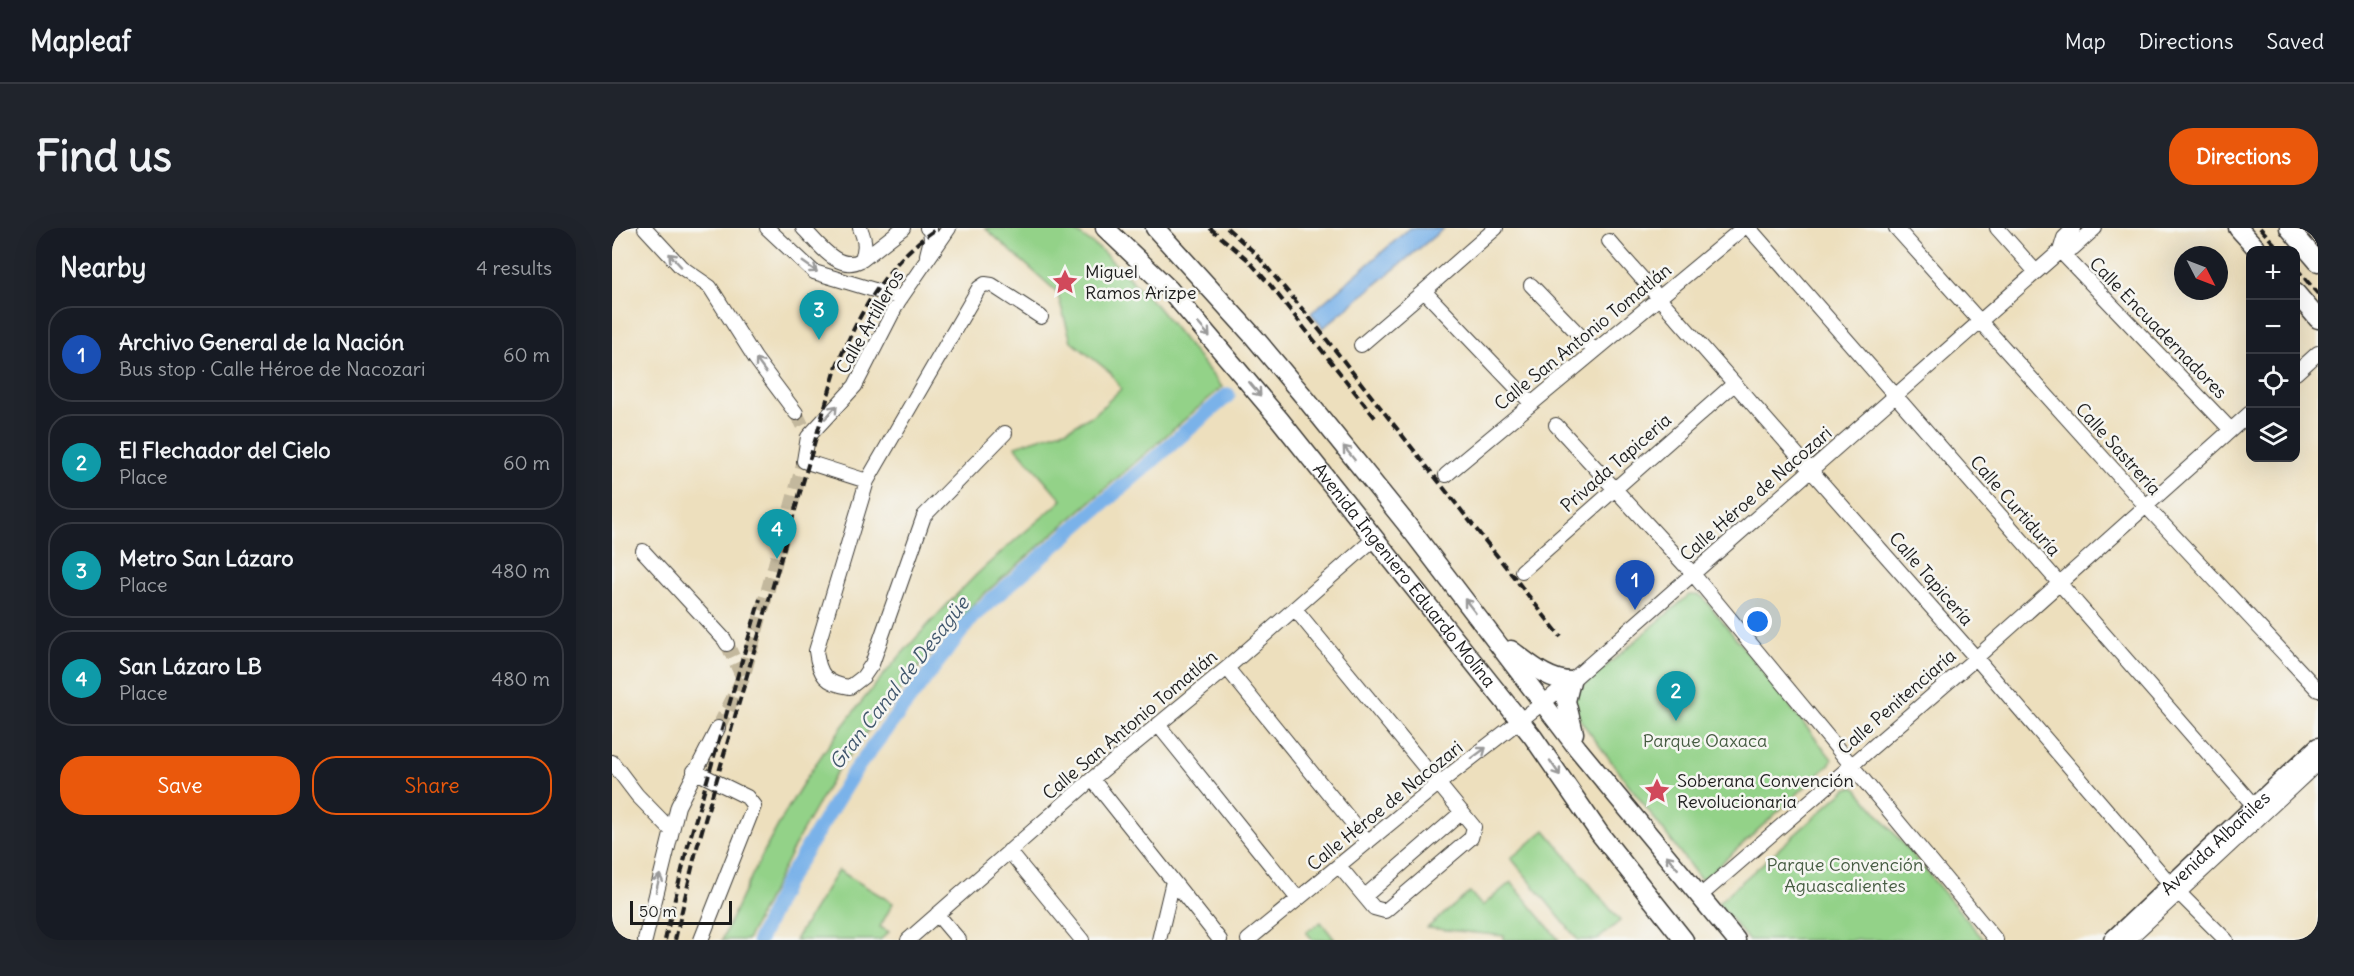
<!DOCTYPE html>
<meta charset="utf-8">
<style>
:root{--surface:#171b24;--page:#20242c;--text:#f1f3f6;--muted:#9ea1a6;--line:#363941;--accent:#ea580c}
body{margin:0;font-family:Delius,sans-serif;background:var(--page);color:var(--text)}
.controls{position:absolute;right:18px;top:18px;display:grid;overflow:hidden;border-radius:12px;box-shadow:0 6px 24px #0002}
.controls button{width:54px;height:54px;display:grid;place-items:center;padding:0;border:0;border-bottom:2px solid var(--line);background:var(--surface);color:var(--text);font:30px sans-serif}
.compass{position:absolute;left:1562px;top:18px;width:54px;height:54px;border-radius:50%;background:var(--surface);box-shadow:0 6px 24px #0002;rotate:132deg}
.scale{position:absolute;left:18px;bottom:15px;width:102px;box-sizing:border-box;padding-left:6px;border:3px solid #1c1c1c;border-top:0;font-size:16px;line-height:21px;white-space:nowrap;color:#1c1c1c;-webkit-text-stroke:4px #f6f6f2;paint-order:stroke}
.you{position:absolute;left:1146px;top:394px;width:21px;height:21px;margin:-15px;border:4px solid #fff;border-radius:50%;background:#1a73e8;box-shadow:0 0 0 9px #1a73e833}
.badge{display:grid;place-items:center;width:39px;height:39px;border-radius:50%;background:var(--accent);color:#fff;font-size:20px;font-weight:700}
.pin{position:absolute;translate:-50% -50px;filter:drop-shadow(0 2px 3px #0008)}
.pin::after{content:'';position:absolute;top:32px;width:21px;height:18px;background:inherit;clip-path:polygon(0 0,100% 0,50% 100%)}
.list{margin:0;padding:0;list-style:none}
h2{display:flex;justify-content:space-between;align-items:center;height:78px;margin:0;padding:0 24px;font-size:26px}
h2 small{font-size:20px;font-weight:400;color:var(--muted)}
.list li{display:grid;grid-template-columns:39px 1fr auto;gap:18px;align-items:center;box-sizing:border-box;height:96px;margin:0 12px 12px;padding:0 12px;border:2px solid var(--line);border-radius:24px}
.list b{display:block;font-size:22px;white-space:nowrap}
.list p{margin:0;font-size:20px;white-space:nowrap;color:var(--muted)}
.list em{font-size:20px;font-style:normal;color:var(--muted)}
.actions{display:flex;gap:12px;padding:18px 24px}
.actions a{flex:1;padding:14px 0;border:2px solid var(--accent);border-radius:24px;text-align:center;font-size:21px;color:var(--accent)}
.actions .main{background:var(--accent);color:#fff}
.icon{flex:none;width:33px;height:33px;fill:none;stroke:currentColor;stroke-width:2;stroke-linecap:round;stroke-linejoin:round}
.map{position:relative;flex:none;width:1706px;height:712px;overflow:hidden;border-radius:24px}
header{display:flex;align-items:center;gap:36px;box-sizing:border-box;height:84px;padding:0 30px;background:var(--surface);border-bottom:2px solid var(--line)}
header strong{font-size:28px}
nav{display:flex;gap:33px;margin-inline-start:auto;font-size:21px}
.intro{display:flex;align-items:center;justify-content:space-between;box-sizing:border-box;height:144px;padding:0 36px}
h1{margin:0;font-size:42px}
.button{padding:15px 27px;border-radius:24px;background:var(--accent);color:#fff;font-size:21px;font-weight:700}
main{display:flex;gap:36px;padding:0 36px}
aside{flex:1;background:var(--surface);border-radius:24px;box-shadow:0 6px 24px #0002}
.map>svg:first-child{display:block}
</style>
<header>
<strong>Mapleaf</strong>
<nav><a>Map</a><a>Directions</a><a>Saved</a></nav>
</header>
<div class="intro"><h1>Find us</h1><a class="button">Directions</a></div>
<main>
<aside>
<h2>Nearby<small>4 results</small></h2>
<ul class="list">
<li><span class="badge" style="background:#1a4fb4">1</span><div><b>Archivo General de la Nación</b><p>Bus stop · Calle Héroe de Nacozari</p></div><em>60 m</em></li>
<li><span class="badge" style="background:#0f9aa8">2</span><div><b>El Flechador del Cielo</b><p>Place</p></div><em>60 m</em></li>
<li><span class="badge" style="background:#0f9aa8">3</span><div><b>Metro San Lázaro</b><p>Place</p></div><em>480 m</em></li>
<li><span class="badge" style="background:#0f9aa8">4</span><div><b>San Lázaro LB</b><p>Place</p></div><em>480 m</em></li>
</ul>
<div class="actions"><a class="main">Save</a><a>Share</a></div>
</aside>
<div class="map">
<svg width="1706" height="712" viewBox="0 0 1706 712">
<rect width="100%" height="100%" fill="#f6f6f2"/>
<filter id="ink" filterUnits="userSpaceOnUse"><feTurbulence type="fractalNoise" baseFrequency=".0167" numOctaves="2"/><feDisplacementMap in="SourceGraphic" scale="12" xChannelSelector="R" yChannelSelector="G"/><feConvolveMatrix kernelMatrix="1 2 1 2 8 2 1 2 1" color-interpolation-filters="sRGB"/></filter>
<filter id="wash" filterUnits="userSpaceOnUse"><feTurbulence type="fractalNoise" baseFrequency=".008" numOctaves="4" result="noise"/><feDisplacementMap in="SourceGraphic" scale="24" xChannelSelector="R" yChannelSelector="G"/><feGaussianBlur stdDeviation="1.35" result="paint"/><feColorMatrix in="noise" values="0 0 0 0 0 0 0 0 0 0 0 0 0 0 0 0 0 1.4 0 .05"/><feComposite in="paint" operator="in"/></filter>
<g filter="url(#wash)">
<rect width="100%" height="100%" fill="#eddfbd"/>
<path fill="#93d288" stroke="#587752" stroke-width="1.5" d="M 373,0 L 459,0 L 489,22 L 545,78 L 610,159 L 363,374 L 290,459 L 225,543 L 187,609 L 135,712 L 110,712 C 135,655 163,598 197,546 C 244,474 303,408 364,347 C 391,321 422,297 450,272 L 403,218 L 456,201 L 483,186 L 509,161 L 499,145 L 459,113 L 445,64 Z
M 1077,367 L 1087,367 L 1091,369 L 1220,531 L 1217,537 L 1092,651 L 1088,651 L 968,492 L 961,471 L 963,465 Z
M 1240,559 L 1245,561 L 1372,712 L 1136,712 L 1106,675 L 1234,561 Z
M 933,602 L 1008,693 L 985,712 L 966,712 L 899,630 Z
M 226,642 L 281,675 L 268,699 L 277,704 L 268,712 L 183,712 Z
M 899,654 L 947,712 L 892,712 L 892,708 L 815,700 L 858,664 L 870,678 Z
M 709,694 L 723,712 L 701,712 L 694,704 Z"/>
<path fill="#7ab2e9" stroke="#4b6782" stroke-width="1.5" d="M 798,0 L 832,0 L 711,100 L 699,85 Z"/>
<g fill="none" stroke-linecap="round" stroke-linejoin="round">
<path stroke="#7ab2e9" stroke-width="15" d="M 147,712 L 172,658 L 243,542 L 361,388 L 616,167"/>
</g>
</g>
<g filter="url(#ink)">
<g fill="none" stroke-linecap="round" stroke-linejoin="round">
<path stroke="#c3b89d" stroke-width="14" stroke-dasharray="14 7" stroke-linecap="butt" d="M 184,185 L 196,209
M 115,416 L 131,450
M 106,500 L 131,450 L 192,233"/>
<g stroke="#3b3934" stroke-width="16">
<path id="minor" d="M 33,0 L 69,39 L 98,59 L 143,130 L 184,185
M 155,0 L 202,44 L 289,70
M 191,0 C 206,15 226,45 249,32 C 255,21 253,11 248,0
M 315,0 L 318,2 L 319,11 L 315,27
M 884,0 L 812,63 L 919,175
M 1137,0 L 1643,579
M 1284,0 L 1534,278 L 1706,462
M 1385,0 L 1424,44
M 997,13 L 1364,430 L 1560,658 L 1614,712
M 1448,23 L 1619,202
M 1448,23 L 1452,10 L 1462,0
M 250,32 L 291,0
M 919,57 L 983,123
M 749,117 L 812,63
M 1684,145 L 1706,125
M 944,197 L 1081,346 L 1384,712
M 393,205 L 312,288 L 260,436 L 251,449 L 238,459 C 214,456 207,447 204,423 L 255,253 L 367,60 L 373,56 L 380,57 L 429,89
M 834,247 L 1131,0
M 255,253 L 192,233 L 196,209 L 243,158 L 286,74 L 337,0
M 31,323 L 112,411 L 115,416
M 910,343 L 1122,156
M 683,381 L 862,599 L 859,610 L 773,683 L 762,680 L 727,638
M 615,440 L 756,614
M 547,498 L 686,671
M 0,534 L 25,567 L 59,602
M 82,543 L 135,569 L 142,578 L 89,712
M 480,551 L 608,712
M 397,623 L 470,712
M 753,668 L 850,584
M 1088,668 L 1364,430 L 1638,185
M 325,686 L 347,712
M 33,712 L 66,578 L 106,500
M 296,712 L 480,551 L 615,440 L 763,310
M 547,712 L 561,653
M 636,712 L 826,556 L 959,453 L 1448,23 L 1461,20 L 1483,0
M 1516,712 L 1706,535"/>
</g>
<g stroke="#3b3934" stroke-width="21">
<g id="major">
<path id="s1" d="M 493,0 L 557,61 L 668,192 L 921,509 L 988,606 L 1072,712"/>
<path d="M 543,0 L 642,109 L 693,170 L 793,294 L 966,521 L 1124,712"/>
<path d="M 1626,0 L 1646,22"/>
<path d="M 1677,0 L 1706,34"/>
<path d="M 1684,65 L 1706,91"/>
<path d="M 899,422 C 917,435 936,453 959,453 L 954,473 L 962,505"/>
<path id="s2" d="M 1501,712 L 1706,519"/>
</g>
</g>
<use href="#minor" stroke="#fff" stroke-width="14"/>
<use href="#major" stroke="#fff" stroke-width="18"/>
<path stroke="#1c1c1c" stroke-width="4" stroke-dasharray="9 4.5" stroke-linecap="butt" d="M 598,0 L 635,31 L 659,58 L 765,192
M 615,0 L 642,24 L 697,89 L 949,409
M 1648,0 L 1668,22
M 1684,40 L 1706,66
M 53,712 L 75,621 L 148,371
M 63,712 L 84,623 L 225,137 C 248,84 276,32 326,0"/>
</g>
<defs><path id="oneway-shaft" d="M-6 0H5M1.5-3L5.5 0L1.5 3" fill="none" stroke-width="1.6" stroke-linecap="round" stroke-linejoin="round" transform="scale(1.5)"/></defs>
<g stroke="#999">
<use href="#oneway-shaft" transform="translate(63 32) rotate(-133)"/>
<use href="#oneway-shaft" transform="translate(198 39) rotate(35)"/>
<use href="#oneway-shaft" transform="translate(592 102) rotate(49)"/>
<use href="#oneway-shaft" transform="translate(149 138) rotate(-126)"/>
<use href="#oneway-shaft" transform="translate(643 161) rotate(50)"/>
<use href="#oneway-shaft" transform="translate(219 184) rotate(-48)"/>
<use href="#oneway-shaft" transform="translate(737 225) rotate(-129)"/>
<use href="#oneway-shaft" transform="translate(858 378) rotate(-128)"/>
<use href="#oneway-shaft" transform="translate(867 525) rotate(-37)"/>
<use href="#oneway-shaft" transform="translate(943 540) rotate(56)"/>
<use href="#oneway-shaft" transform="translate(1060 634) rotate(-130)"/>
<use href="#oneway-shaft" transform="translate(46 655) rotate(-77)"/>
</g>
</g>
<defs>
<g id="sight-bare" transform="scale(2.07)"><path d="M0-6L1.8-2.2L6-1.7L2.9 1.2L3.7 5.4L0 3.3L-3.7 5.4L-2.9 1.2L-6-1.7L-1.8-2.2Z" fill="#d1495b" stroke="#f6f6f2" stroke-width="2.5" paint-order="stroke"/></g>
</defs>
<g fill-rule="evenodd">
<use href="#sight-bare" x="453" y="54"/>
<use href="#sight-bare" x="1045" y="563"/>
</g>
<g text-anchor="middle" stroke-width="5" stroke-linejoin="round" paint-order="stroke">
<g font-size="18" fill="#1c1c1c" stroke="#f6f6f2" text-anchor="start">
<text x="473" y="50">Miguel<tspan x="473" dy="21">Ramos Arizpe</tspan></text>
<text x="1065" y="559">Soberana Convención<tspan x="1065" dy="21">Revolucionaria</tspan></text>
</g>
<g font-size="18" fill="#1c1c1c" stroke="#f6f6f2">
<text transform="translate(258 94) rotate(-60)" y="6">Calle Artilleros</text>
<text transform="translate(1546 100) rotate(46)" y="6">Calle Encuadernadores</text>
<text transform="translate(971 109) rotate(-39)" y="6">Calle San Antonio Tomatlán</text>
<text transform="translate(1506 221) rotate(48)" y="6">Calle Sastrería</text>
<text transform="translate(1004 235) rotate(-41)" y="6">Privada Tapiceria</text>
<text transform="translate(1144 266) rotate(-41)" y="6">Calle Héroe de Nacozari</text>
<text transform="translate(1403 278) rotate(49)" y="6">Calle Curtiduría</text>
<text dy="6" stroke="none"><textPath href="#s1" startOffset="459">Avenida Ingeniero Eduardo Molina</textPath></text>
<text transform="translate(1319 351) rotate(49)" y="6">Calle Tapicería</text>
<text transform="translate(1285 474) rotate(-41)" y="6">Calle Penitenciaría</text>
<text transform="translate(518 497) rotate(-40)" y="6">Calle San Antonio Tomatlán</text>
<text transform="translate(773 578) rotate(-39)" y="6">Calle Héroe de Nacozari</text>
<text dy="6" stroke="none"><textPath href="#s2" startOffset="141">Avenida Albañiles</textPath></text>
</g>
<g font-size="18" fill="#465c42" stroke="#f6f6f2">
<text x="1093" y="519">Parque Oaxaca</text>
<text x="1233" y="643">Parque Convención<tspan x="1233" dy="21">Aguascalientes</tspan></text>
</g>
<g font-size="20" font-style="italic" fill="#42586e" stroke="#f6f6f2">
<text transform="translate(287 455) rotate(-52)" y="7">Gran Canal de Desagüe</text>
</g>
</g>
</svg>
<div class="controls">
<button>+</button>
<button>−</button>
<button><svg class="icon" aria-label="locate" viewBox="0 0 24 24"><circle cx="12" cy="12" r="6"/><path d="M12 2v4M12 18v4M2 12h4M18 12h4"/></svg></button>
<button><svg class="icon" aria-label="layers" viewBox="0 0 24 24"><path d="M12 4l9 5-9 5-9-5zM3 14l9 5 9-5"/></svg></button>
</div>
<svg class="compass" viewBox="-18 -18 36 36"><path d="M0-13l5 13h-10z" fill="#e53935"/><path d="M0 13l5-13h-10z" fill="#9ea1a6"/></svg>
<div class="scale">50 m</div>
<div class="you"></div>
<div class="pin badge" style="left:1023px;top:382px;background:#1a4fb4">1</div>
<div class="pin badge" style="left:1064px;top:493px;background:#0f9aa8">2</div>
<div class="pin badge" style="left:207px;top:112px;background:#0f9aa8">3</div>
<div class="pin badge" style="left:165px;top:331px;background:#0f9aa8">4</div>
</div>
</main>
